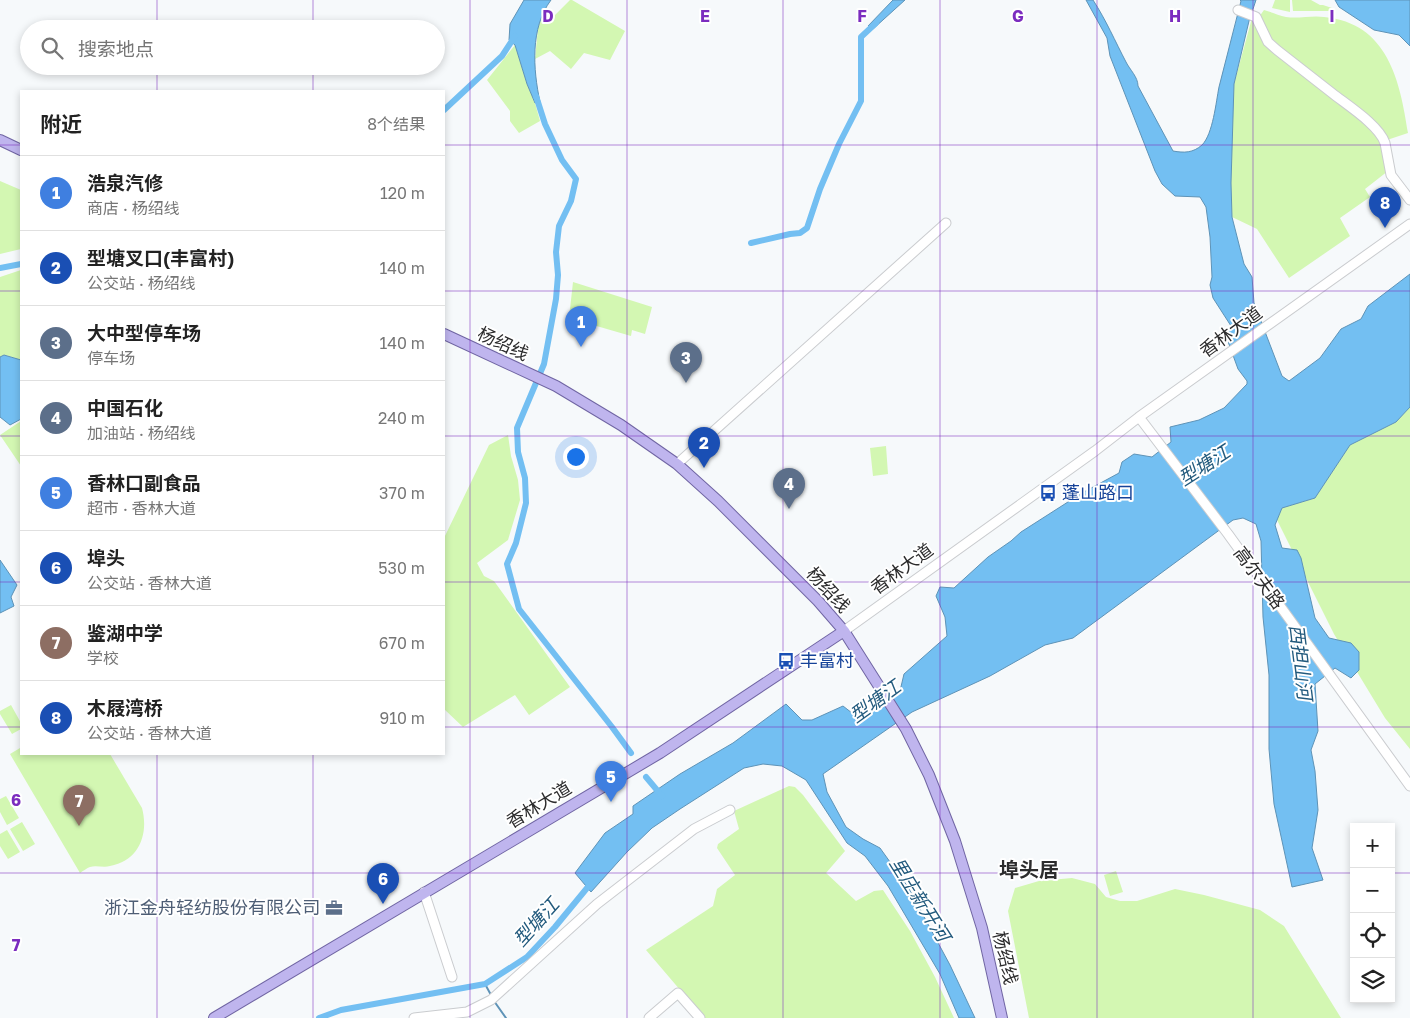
<!DOCTYPE html>
<html lang="zh">
<meta charset="utf-8">
<style>
:root{--surface:#fff;--page:#f2f2f2;--text:#222;--muted:#767676;--line:#e0e0e0;--accent:#0b8043}
body{margin:0;font-family:"Golos Text","Noto Sans SC",sans-serif;background:var(--page);color:var(--text)}
.controls{position:absolute;right:15px;bottom:15px;display:grid;overflow:hidden;border-radius:0px;box-shadow:0 2px 8px #0003}
.controls button{width:45px;height:45px;display:grid;place-items:center;padding:0;border:0;border-bottom:1px solid var(--line);background:var(--surface);color:var(--text);font:25px sans-serif}
.you{position:absolute;left:575px;top:456px;width:18px;height:18px;margin:-12px;border:4px solid #fff;border-radius:50%;background:#1a73e8;box-shadow:0 0 0 8px #1a73e833}
.badge{display:grid;place-items:center;width:32px;height:32px;border-radius:50%;background:var(--accent);color:#fff;font-size:16px;font-weight:700}
.pin{position:absolute;translate:-50% -41px;filter:drop-shadow(0 1px 2px #0008)}
.pin::after{content:'';position:absolute;top:26px;width:18px;height:15px;background:inherit;clip-path:polygon(0 0,100% 0,50% 100%)}
.list{margin:0;padding:0;list-style:none}
h2{display:flex;justify-content:space-between;align-items:center;height:65px;margin:0;padding:0 20px;font-size:21px}
h2 small{font-size:16px;font-weight:400;color:var(--muted)}
.list li{display:grid;grid-template-columns:32px 1fr auto;gap:15px;align-items:center;box-sizing:border-box;height:75px;padding:0 20px;border-top:1px solid var(--line)}
.list b{display:block;font-size:19px;white-space:nowrap}
.list p{margin:0;font-size:16px;white-space:nowrap;color:var(--muted)}
.list em{font-size:16px;font-style:normal;color:var(--muted)}
.icon{flex:none;width:28px;height:28px;fill:none;stroke:currentColor;stroke-width:2;stroke-linecap:round;stroke-linejoin:round}
.map{position:relative;flex:none;width:1410px;height:1018px;overflow:hidden}
.search{position:absolute;background:var(--surface);box-shadow:0 2px 8px #0003;left:20px;top:20px;width:425px;height:55px;display:flex;align-items:center;gap:12px;box-sizing:border-box;padding:0 18px;border-radius:28px;color:var(--muted);font-size:19px}
.panel{position:absolute;background:var(--surface);box-shadow:0 2px 8px #0003;left:20px;top:90px;width:425px;height:665px;border-radius:0px}
.map>svg:first-child{display:block}
</style>
<div class="map">
<svg width="1410" height="1018" viewBox="0 0 1410 1018">
<rect width="100%" height="100%" fill="#f6f9fb"/>
<path fill="#d3f7b2" d="M 570,0 L 572,0 L 625,31 L 610,60 L 584,53 L 571,69 L 550,51 L 535,59 L 538,28 L 545,8 L 555,15 Z
M 1275,0 L 1290,0 L 1290,12 L 1272,8 Z
M 1292,0 L 1311,0 L 1320,5 L 1323,5 L 1332,8 L 1332,11 L 1293,11 Z
M 1264,10 C 1271,12 1278,15 1286,17 C 1299,19 1312,15 1324,17 C 1388,23 1400,81 1408,133 L 1387,140 L 1271,43 L 1259,17 Z
M 1252,18 L 1255,19 L 1265,46 L 1373,130 L 1380,140 L 1388,171 L 1365,189 L 1370,197 L 1340,218 L 1350,236 L 1289,278 L 1257,229 L 1232,217 L 1231,183 L 1234,84 Z
M 515,45 L 527,84 L 535,103 L 540,121 L 519,133 L 510,121 L 510,111 L 487,80 Z
M 0,181 L 21,190 L 21,249 L 0,254 Z
M 21,270 L 21,360 L 5,355 L 0,357 L 0,277 Z
M 573,282 L 652,307 L 645,334 L 632,330 L 631,336 L 569,318 Z
M 1410,407 L 1410,749 L 1385,718 L 1334,634 L 1277,520 L 1282,508 L 1315,498 L 1350,445 L 1396,422 Z
M 21,421 L 21,466 L 0,435 Z
M 508,435 L 511,456 L 518,480 L 520,500 L 508,540 L 477,563 L 484,576 L 494,581 L 570,687 L 529,715 L 515,695 L 463,727 L 444,709 L 444,538 L 489,445 Z
M 886,446 L 888,474 L 873,476 L 870,448 Z
M 11,705 L 21,723 L 21,729 L 12,734 L 0,714 L 0,711 Z
M 21,744 L 21,754 L 110,754 L 142,808 C 149,834 139,861 110,866 C 104,868 96,865 90,867 C 87,868 83,871 80,873 L 10,754 L 20,748 Z
M 789,786 L 795,787 L 803,795 L 845,851 L 826,873 L 856,901 L 874,891 L 883,890 L 910,931 L 935,977 L 954,1018 L 704,1018 L 646,950 L 713,906 L 717,889 L 735,875 L 717,848 L 718,844 L 739,829 L 734,811 Z
M 6,796 L 19,818 L 7,825 L 0,812 L 0,799 Z
M 22,822 L 35,844 L 23,851 L 10,829 Z
M 7,830 L 20,852 L 8,859 L 0,846 L 0,834 Z
M 1116,871 L 1123,892 L 1110,896 L 1104,875 Z
M 1072,878 L 1095,884 L 1106,897 L 1120,901 L 1137,901 L 1175,889 L 1204,895 L 1260,910 L 1284,926 L 1341,1018 L 1029,1018 L 1008,911 L 1015,888 L 1039,881 Z"/>
<path fill="#73bff2" stroke="#5e93b7" d="M 524,0 L 551,0 C 530,28 533,69 540,102 L 535,103 L 527,84 L 515,45 L 509,40 L 510,24 Z
M 893,0 L 905,0 L 873,29 L 868,26 Z
M 1086,0 L 1093,0 C 1106,20 1115,41 1126,62 C 1130,70 1138,77 1138,86 L 1173,151 C 1184,153 1193,153 1202,145 C 1213,134 1216,102 1219,87 C 1226,58 1234,30 1241,1 L 1240,0 L 1256,0 L 1249,21 L 1234,84 L 1231,183 L 1232,217 L 1244,264 L 1252,277 L 1254,303 L 1282,376 L 1289,381 L 1320,358 L 1341,329 L 1361,319 L 1368,306 L 1410,274 L 1410,407 L 1396,422 L 1350,445 L 1315,498 L 1282,508 L 1275,525 L 1282,548 L 1297,550 L 1301,558 L 1315,618 L 1329,638 L 1351,643 L 1359,652 L 1359,670 L 1351,678 L 1335,668 L 1315,684 L 1318,731 L 1311,750 L 1315,771 L 1318,810 L 1312,848 L 1323,880 L 1292,887 L 1274,804 L 1269,749 L 1269,675 L 1263,617 L 1261,541 L 1256,524 L 1243,518 L 1233,520 L 1073,638 L 1045,645 L 990,676 L 912,712 L 823,774 L 827,792 L 846,827 L 863,839 L 880,848 L 908,887 L 950,965 L 975,1018 L 959,1018 L 940,974 L 888,886 L 865,856 L 847,843 L 806,780 L 782,766 L 763,764 L 744,768 L 680,809 L 652,828 L 627,852 L 591,892 L 575,873 L 605,833 L 633,814 L 633,806 L 680,774 L 733,743 L 786,704 L 802,720 L 812,720 L 843,706 L 861,720 L 900,691 L 904,674 L 947,636 L 945,617 L 936,596 L 940,587 L 954,588 L 988,557 L 1011,541 L 1021,532 L 1082,493 L 1119,473 L 1122,462 L 1134,454 L 1152,457 L 1171,442 L 1170,427 L 1199,420 L 1224,408 L 1247,384 L 1247,381 L 1238,369 L 1226,336 L 1231,326 L 1213,298 L 1210,285 L 1212,277 L 1210,237 L 1206,207 L 1200,197 L 1175,196 L 1162,184 L 1155,171 L 1110,56 L 1107,38 Z
M 1335,0 L 1410,0 L 1410,46 L 1399,35 L 1374,30 L 1339,7 Z
M 4,355 L 21,360 L 21,419 L 10,425 L 0,417 L 0,357 Z
M 0,560 L 17,585 L 11,597 L 14,606 L 0,613 Z"/>
<g fill="none" stroke-linecap="round" stroke-linejoin="round">
<path stroke="#5e93b7" stroke-width="2" d="M 485,984 L 491,995
M 494,1001 L 506,1018"/>
<path stroke="#73bff2" stroke-width="6" d="M 536,96 L 545,124 L 562,160 L 576,179 L 571,201 L 559,226 L 556,252 L 558,275 L 556,299 L 544,364 L 517,428 L 518,452 L 525,478 L 526,503 L 516,543 L 507,564 L 519,609 L 612,727 L 631,753
M 444,110 L 502,56 L 515,36
M 751,243 L 790,234 L 800,233 L 807,228 L 820,189 L 839,144 L 861,101 L 861,37 L 876,23
M 0,268 L 21,264
M 646,777 L 662,796
M 319,1018 L 341,1010 L 485,984 L 527,957 L 555,927 L 592,882"/>
<g stroke="#cacccf" stroke-width="11">
<path id="minor" d="M 1238,10 L 1256,17 L 1268,42 L 1277,50 C 1295,64 1314,79 1332,93 C 1347,105 1379,125 1385,143 L 1391,175 L 1410,200
M 1139,417 L 1228,534 L 1410,786
M 677,464 L 946,223
M 844,631 L 1095,451 L 1139,417 L 1410,224
M 424,892 L 452,977
M 414,1018 L 467,1012 L 491,1000 L 597,904 L 694,829 L 730,810
M 649,1018 L 678,993 L 700,1018"/>
</g>
<g stroke="#7065a3" stroke-width="12">
<path id="major" d="M 0,140 L 21,150
M 444,334 L 556,386 L 621,425 L 677,464 L 718,501 L 818,601 L 844,631 L 906,729 L 929,775 L 955,841 L 982,928 L 1002,1018
M 214,1018 L 660,753 L 844,631"/>
</g>
<use href="#minor" stroke="#fff" stroke-width="9"/>
<use href="#major" stroke="#bfb5ee" stroke-width="10"/>
</g>
<path fill="none" stroke="#7b2cbf" stroke-width="1" stroke-opacity="0.55" d="M 157,0 L 157,29M 313,0 L 313,29M 470,0 L 470,1018M 627,0 L 627,1018M 783,0 L 783,1018M 940,0 L 940,1018M 1097,0 L 1097,1018M 1253,0 L 1253,1018M 157,66 L 157,91M 313,66 L 313,91M 0,145 L 21,145M 444,145 L 1410,145M 0,291 L 21,291M 444,291 L 1410,291M 0,436 L 21,436M 444,436 L 1410,436M 0,582 L 21,582M 444,582 L 1410,582M 0,727 L 21,727M 444,727 L 1410,727M 157,754 L 157,1018M 313,754 L 313,1018M 0,873 L 1354,873M 1391,873 L 1410,873"/>
<defs>
<g id="bus-bare" transform="scale(1.35)"><path d="M-5-6H5V4H4V6H2V4H-2V6H-4V4H-5ZM-3.5-4V0h7V-4ZM-3.5 1.2v1.5H-2V1.2ZM2 1.2v1.5H3.5V1.2Z" fill="#1a4fb4" stroke="#fff" stroke-width="2.5" paint-order="stroke"/></g>
<g id="office-bare" transform="scale(1.35)"><path d="M-6-3h4V-5.5h4V-3h4V5H-6ZM-1-4.5V-3h2v-1.5ZM-6 0V1H6V0Z" fill="#5c6f8a" stroke="#fff" stroke-width="2.5" paint-order="stroke"/></g>
</defs>
<g fill-rule="evenodd">
<use href="#bus-bare" x="1048" y="493"/>
<use href="#bus-bare" x="786" y="661"/>
<use href="#office-bare" x="334" y="908"/>
</g>
<g text-anchor="middle" stroke-width="4" stroke-linejoin="round" paint-order="stroke">
<g font-size="18" fill="#2c2c2d" stroke="#fff">
<text transform="translate(1231 332) rotate(-36)" y="6">香林大道</text>
<text transform="translate(503 344) rotate(25)" y="6">杨绍线</text>
<text transform="translate(902 569) rotate(-36)" y="6">香林大道</text>
<text transform="translate(1259 578) rotate(54)" y="6">高尔夫路</text>
<text transform="translate(828 590) rotate(47)" y="6">杨绍线</text>
<text transform="translate(539 805) rotate(-31)" y="6">香林大道</text>
<text transform="translate(1005 958) rotate(77)" y="6">杨绍线</text>
</g>
<g font-size="18" fill="#164399" stroke="#fff" text-anchor="start">
<text x="1062" y="499">蓬山路口</text>
<text x="800" y="667">丰富村</text>
</g>
<g font-size="18" fill="#4e5e75" stroke="#fff" text-anchor="end">
<text x="320" y="914">浙江金舟轻纺股份有限公司</text>
</g>
<g font-size="19" font-style="italic" fill="#225a7d" stroke="#fff">
<text transform="translate(1204 465) rotate(-33)" y="7">型塘江</text>
<text transform="translate(1301 662) rotate(83)" y="7">西担山河</text>
<text transform="translate(875 701) rotate(-36)" y="7">型塘江</text>
<text transform="translate(920 899) rotate(58)" y="7">里庄新开河</text>
<text transform="translate(536 922) rotate(-48)" y="7">型塘江</text>
</g>
<g font-size="20" font-weight="bold" fill="#2c2c2d" stroke="#fff">
<text x="1029" y="877">埠头居</text>
</g>
</g>
<g font-size="16" text-anchor="middle" font-weight="bold" fill="#7b2cbf" stroke="#fff" stroke-width="4" stroke-linejoin="round" paint-order="stroke">
<text x="548" y="22">D</text>
<text x="705" y="22">E</text>
<text x="862" y="22">F</text>
<text x="1018" y="22">G</text>
<text x="1175" y="22">H</text>
<text x="1332" y="22">I</text>
<text x="16" y="806">6</text>
<text x="16" y="951">7</text>
</g>
</svg>
<div class="controls">
<button>+</button>
<button>−</button>
<button><svg class="icon" aria-label="locate" viewBox="0 0 24 24"><circle cx="12" cy="12" r="6"/><path d="M12 2v4M12 18v4M2 12h4M18 12h4"/></svg></button>
<button><svg class="icon" aria-label="layers" viewBox="0 0 24 24"><path d="M12 4l9 5-9 5-9-5zM3 14l9 5 9-5"/></svg></button>
</div>
<div class="you"></div>
<div class="pin badge" style="left:581px;top:347px;background:#3f7fe0">1</div>
<div class="pin badge" style="left:704px;top:468px;background:#1a4fb4">2</div>
<div class="pin badge" style="left:686px;top:383px;background:#5c6f8a">3</div>
<div class="pin badge" style="left:789px;top:509px;background:#5c6f8a">4</div>
<div class="pin badge" style="left:611px;top:802px;background:#3f7fe0">5</div>
<div class="pin badge" style="left:383px;top:904px;background:#1a4fb4">6</div>
<div class="pin badge" style="left:79px;top:826px;background:#8d6e63">7</div>
<div class="pin badge" style="left:1385px;top:228px;background:#1a4fb4">8</div>
<div class="search"><svg class="icon" aria-label="search" viewBox="0 0 24 24"><circle cx="10" cy="10" r="6"/><path d="M15 15l6 6"/></svg>搜索地点</div>
<section class="panel">
<h2>附近<small>8个结果</small></h2>
<ul class="list">
<li><span class="badge" style="background:#3f7fe0">1</span><div><b>浩泉汽修</b><p>商店 · 杨绍线</p></div><em>120 m</em></li>
<li><span class="badge" style="background:#1a4fb4">2</span><div><b>型塘叉口(丰富村)</b><p>公交站 · 杨绍线</p></div><em>140 m</em></li>
<li><span class="badge" style="background:#5c6f8a">3</span><div><b>大中型停车场</b><p>停车场</p></div><em>140 m</em></li>
<li><span class="badge" style="background:#5c6f8a">4</span><div><b>中国石化</b><p>加油站 · 杨绍线</p></div><em>240 m</em></li>
<li><span class="badge" style="background:#3f7fe0">5</span><div><b>香林口副食品</b><p>超市 · 香林大道</p></div><em>370 m</em></li>
<li><span class="badge" style="background:#1a4fb4">6</span><div><b>埠头</b><p>公交站 · 香林大道</p></div><em>530 m</em></li>
<li><span class="badge" style="background:#8d6e63">7</span><div><b>鉴湖中学</b><p>学校</p></div><em>670 m</em></li>
<li><span class="badge" style="background:#1a4fb4">8</span><div><b>木屐湾桥</b><p>公交站 · 香林大道</p></div><em>910 m</em></li>
</ul>
</section>
</div>
